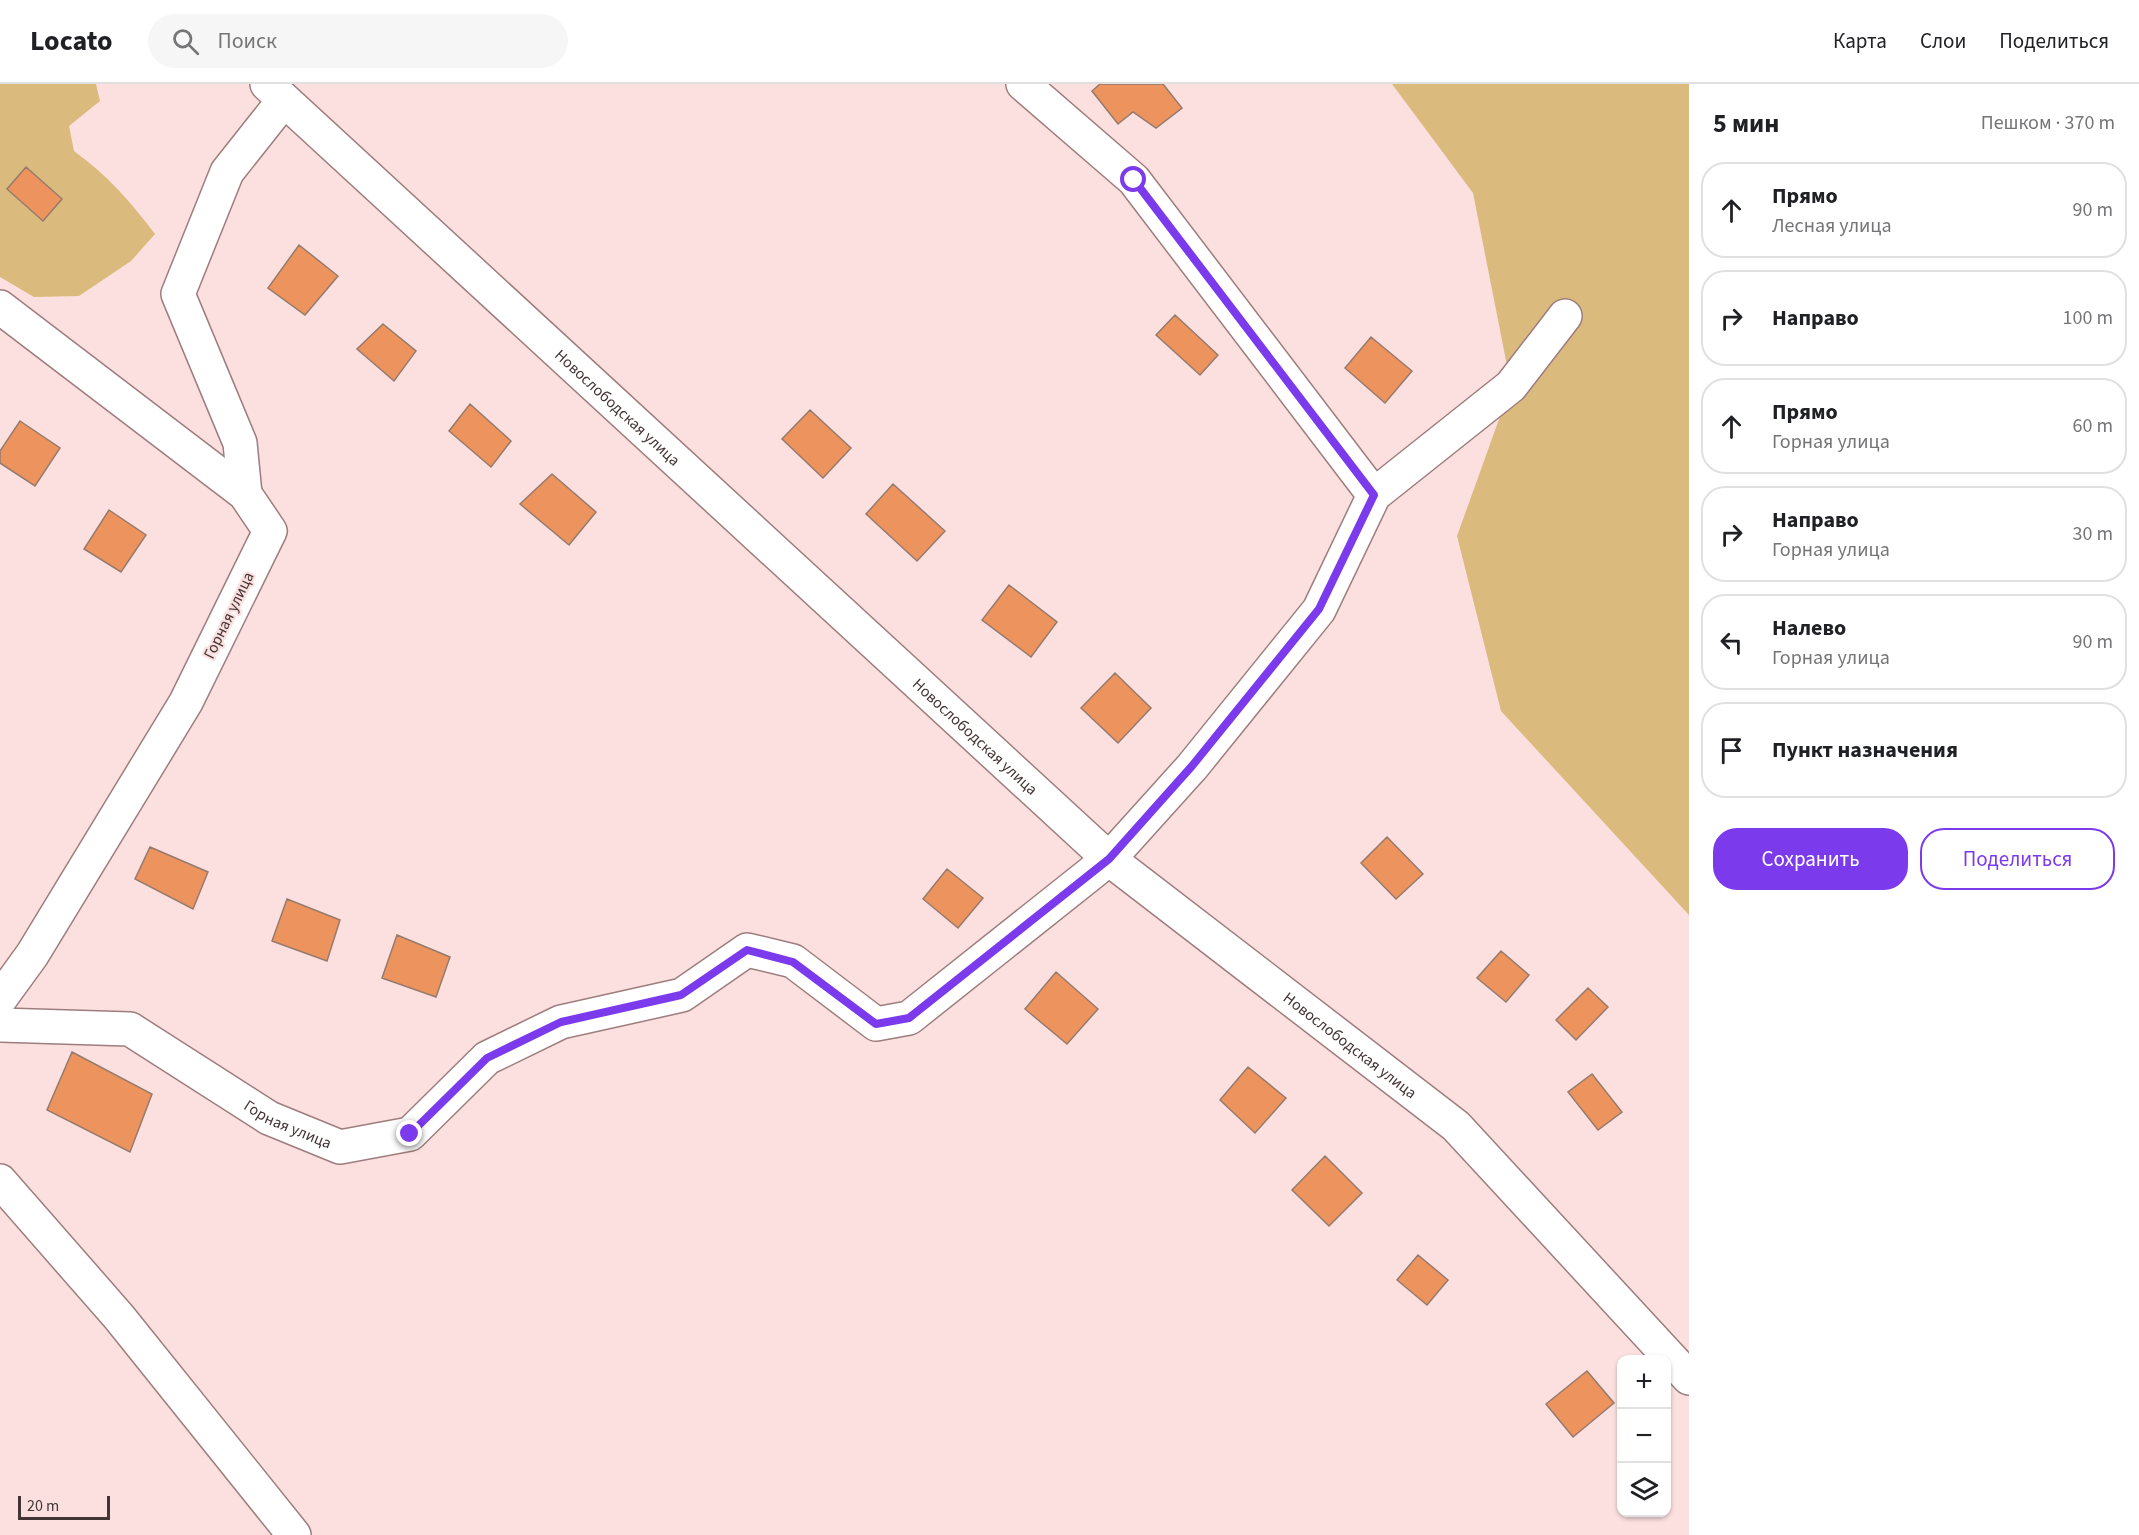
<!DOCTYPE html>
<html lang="ru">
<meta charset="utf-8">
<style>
:root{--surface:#fff;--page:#f6f6f6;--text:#202124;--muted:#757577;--line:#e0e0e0;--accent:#7c3aed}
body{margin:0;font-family:"Source Sans 3",sans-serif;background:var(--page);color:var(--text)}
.controls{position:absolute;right:18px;bottom:18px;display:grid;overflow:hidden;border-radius:12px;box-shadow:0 2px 4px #0004}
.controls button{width:54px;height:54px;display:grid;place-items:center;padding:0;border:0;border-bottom:2px solid var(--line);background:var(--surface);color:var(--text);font:30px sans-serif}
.scale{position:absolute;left:18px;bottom:15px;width:92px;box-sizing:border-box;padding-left:6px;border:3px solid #433535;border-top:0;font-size:16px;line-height:21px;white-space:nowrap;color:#433535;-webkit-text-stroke:4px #fcdfdf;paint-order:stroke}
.stop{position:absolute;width:18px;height:18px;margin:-14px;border:4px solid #7c3aed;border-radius:50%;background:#fff}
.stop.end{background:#7c3aed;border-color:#fff;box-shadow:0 2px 6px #0008}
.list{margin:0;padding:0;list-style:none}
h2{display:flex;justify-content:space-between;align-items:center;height:78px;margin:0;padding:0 24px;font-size:26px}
h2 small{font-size:20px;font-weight:400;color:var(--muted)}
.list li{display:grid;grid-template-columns:39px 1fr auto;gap:18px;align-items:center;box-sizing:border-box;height:96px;margin:0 12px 12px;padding:0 12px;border:2px solid var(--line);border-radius:24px}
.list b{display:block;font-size:22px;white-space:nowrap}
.list p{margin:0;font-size:20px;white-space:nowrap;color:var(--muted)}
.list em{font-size:20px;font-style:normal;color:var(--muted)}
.actions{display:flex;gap:12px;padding:18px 24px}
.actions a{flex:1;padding:14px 0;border:2px solid var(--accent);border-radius:24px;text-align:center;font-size:21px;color:var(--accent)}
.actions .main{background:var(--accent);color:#fff}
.icon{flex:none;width:33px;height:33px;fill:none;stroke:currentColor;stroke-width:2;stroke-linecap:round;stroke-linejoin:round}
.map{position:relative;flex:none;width:1689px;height:1451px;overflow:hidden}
header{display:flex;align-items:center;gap:36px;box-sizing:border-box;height:84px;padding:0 30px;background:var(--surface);border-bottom:2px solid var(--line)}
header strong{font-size:28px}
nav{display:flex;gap:33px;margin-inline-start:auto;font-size:21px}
.search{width:420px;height:54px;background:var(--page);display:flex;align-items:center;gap:15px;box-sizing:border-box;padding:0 21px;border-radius:33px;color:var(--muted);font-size:22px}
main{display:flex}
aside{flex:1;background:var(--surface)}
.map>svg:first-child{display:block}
</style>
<header>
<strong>Locato</strong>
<div class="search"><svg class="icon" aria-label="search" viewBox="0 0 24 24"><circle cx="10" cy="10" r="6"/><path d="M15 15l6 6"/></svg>Поиск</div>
<nav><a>Карта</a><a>Слои</a><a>Поделиться</a></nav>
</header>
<main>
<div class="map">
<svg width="1689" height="1451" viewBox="0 0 1689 1451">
<rect width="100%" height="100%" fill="#fcdfdf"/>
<path fill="#dabb7d" d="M 0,0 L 96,0 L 100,17 L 69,42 L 74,67 C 107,91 131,118 155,150 L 131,177 L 79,212 L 34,213 L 0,193 Z
M 1392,0 L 1689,0 L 1689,831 L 1501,627 L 1457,452 L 1511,302 L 1473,109 Z"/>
<path fill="#ec935e" stroke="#967b6d" stroke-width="1.5" d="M 1100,0 L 1163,0 L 1182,24 L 1156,44 L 1133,28 L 1118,40 L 1092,7 Z
M 26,83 L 62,115 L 43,137 L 7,105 Z
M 299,161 L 338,192 L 305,231 L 268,204 Z
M 1175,231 L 1218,271 L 1200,291 L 1156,251 Z
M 383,240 L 416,267 L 394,297 L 357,265 Z
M 1371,253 L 1412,287 L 1385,319 L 1345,284 Z
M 470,320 L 511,357 L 491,383 L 449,347 Z
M 810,326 L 851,364 L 823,394 L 782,355 Z
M 20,337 L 60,364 L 35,402 L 0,379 L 0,367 Z
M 552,390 L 596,428 L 569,461 L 520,420 Z
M 893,400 L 945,447 L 917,477 L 866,430 Z
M 109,426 L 146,451 L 121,488 L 84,465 Z
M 1009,501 L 1057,538 L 1031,573 L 982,536 Z
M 1115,589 L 1151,624 L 1118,659 L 1081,624 Z
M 1387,753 L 1423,790 L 1396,815 L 1361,779 Z
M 150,763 L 208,788 L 193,825 L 135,795 Z
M 947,785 L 983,814 L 958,844 L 923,815 Z
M 287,815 L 340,836 L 327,877 L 272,857 Z
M 397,851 L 450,873 L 436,913 L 382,894 Z
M 1501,867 L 1529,891 L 1506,918 L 1477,894 Z
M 1056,888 L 1098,925 L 1067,960 L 1025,925 Z
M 1588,904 L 1608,923 L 1576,956 L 1556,936 Z
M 72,968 L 152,1010 L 130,1068 L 47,1026 Z
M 1248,983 L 1286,1014 L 1255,1049 L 1220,1016 Z
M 1592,990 L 1622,1028 L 1598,1046 L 1568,1008 Z
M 1325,1072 L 1362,1109 L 1329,1142 L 1292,1106 Z
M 1418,1171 L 1448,1196 L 1427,1221 L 1397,1196 Z
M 1587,1287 L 1614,1319 L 1573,1353 L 1546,1320 Z"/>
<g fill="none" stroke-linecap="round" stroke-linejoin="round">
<g stroke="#9e7d7e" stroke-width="36">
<g id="minor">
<path id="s1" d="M 267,0 L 1109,775 L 1456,1042 L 1689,1294"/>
<path d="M 1023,0 L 1134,96 L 1374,411"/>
<path d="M 0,223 L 245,410 L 270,447 L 186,618 L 32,871 L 0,915"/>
<path d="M 245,410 L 240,359 L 178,210 L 227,88 L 284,16"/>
<path id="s2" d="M 0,941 L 130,945 L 269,1034 L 340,1063 L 410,1050 L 487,974 L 561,938 L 682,911 L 747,866 L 793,877 L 876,940 L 909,934 L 1109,775 L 1192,683 L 1319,526 L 1374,411 L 1511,302 L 1565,232"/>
<path d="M 0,1097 L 119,1233 L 294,1451"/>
</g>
</g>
<use href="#minor" stroke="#fff" stroke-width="33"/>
</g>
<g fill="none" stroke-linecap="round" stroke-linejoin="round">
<path stroke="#7c3aed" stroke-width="8" d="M 410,1050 L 487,974 L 561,938 L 681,911 L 747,866 L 793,878 L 876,940 L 909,934 L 1109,775 L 1192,682 L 1319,525 L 1374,411 L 1134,96"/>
</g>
<g text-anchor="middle" stroke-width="4.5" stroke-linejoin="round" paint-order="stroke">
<g font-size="16" fill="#433535" stroke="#fcdfdf">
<text dy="6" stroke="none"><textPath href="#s1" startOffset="477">Новослободская улица</textPath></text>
<text transform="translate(228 531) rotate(-64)" y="6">Горная улица</text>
<text dy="6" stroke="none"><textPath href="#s1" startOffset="963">Новослободская улица</textPath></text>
<text dy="6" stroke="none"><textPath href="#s1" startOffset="1449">Новослободская улица</textPath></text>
<text dy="6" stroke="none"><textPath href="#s2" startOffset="315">Горная улица</textPath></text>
</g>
</g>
</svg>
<div class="controls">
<button>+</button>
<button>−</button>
<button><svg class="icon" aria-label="layers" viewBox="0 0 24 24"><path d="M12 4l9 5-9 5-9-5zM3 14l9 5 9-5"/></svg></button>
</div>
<div class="scale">20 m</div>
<div class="stop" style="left:1134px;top:96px"></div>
<div class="stop end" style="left:410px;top:1050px"></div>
</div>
<aside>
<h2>5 мин<small>Пешком · 370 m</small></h2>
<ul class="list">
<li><svg class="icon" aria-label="ahead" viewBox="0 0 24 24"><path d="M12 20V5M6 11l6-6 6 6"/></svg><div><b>Прямо</b><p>Лесная улица</p></div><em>90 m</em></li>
<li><svg class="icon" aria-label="right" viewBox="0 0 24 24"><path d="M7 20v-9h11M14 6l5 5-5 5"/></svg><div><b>Направо</b></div><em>100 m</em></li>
<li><svg class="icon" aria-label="ahead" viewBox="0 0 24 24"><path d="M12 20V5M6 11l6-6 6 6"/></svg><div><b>Прямо</b><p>Горная улица</p></div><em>60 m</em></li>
<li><svg class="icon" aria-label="right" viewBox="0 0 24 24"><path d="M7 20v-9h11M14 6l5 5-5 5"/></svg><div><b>Направо</b><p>Горная улица</p></div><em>30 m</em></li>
<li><svg class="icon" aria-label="left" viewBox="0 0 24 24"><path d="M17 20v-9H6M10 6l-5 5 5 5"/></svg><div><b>Налево</b><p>Горная улица</p></div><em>90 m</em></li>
<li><svg class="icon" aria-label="arrive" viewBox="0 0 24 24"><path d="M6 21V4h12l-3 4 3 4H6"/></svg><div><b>Пункт назначения</b></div></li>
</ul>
<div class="actions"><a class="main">Сохранить</a><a>Поделиться</a></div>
</aside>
</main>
